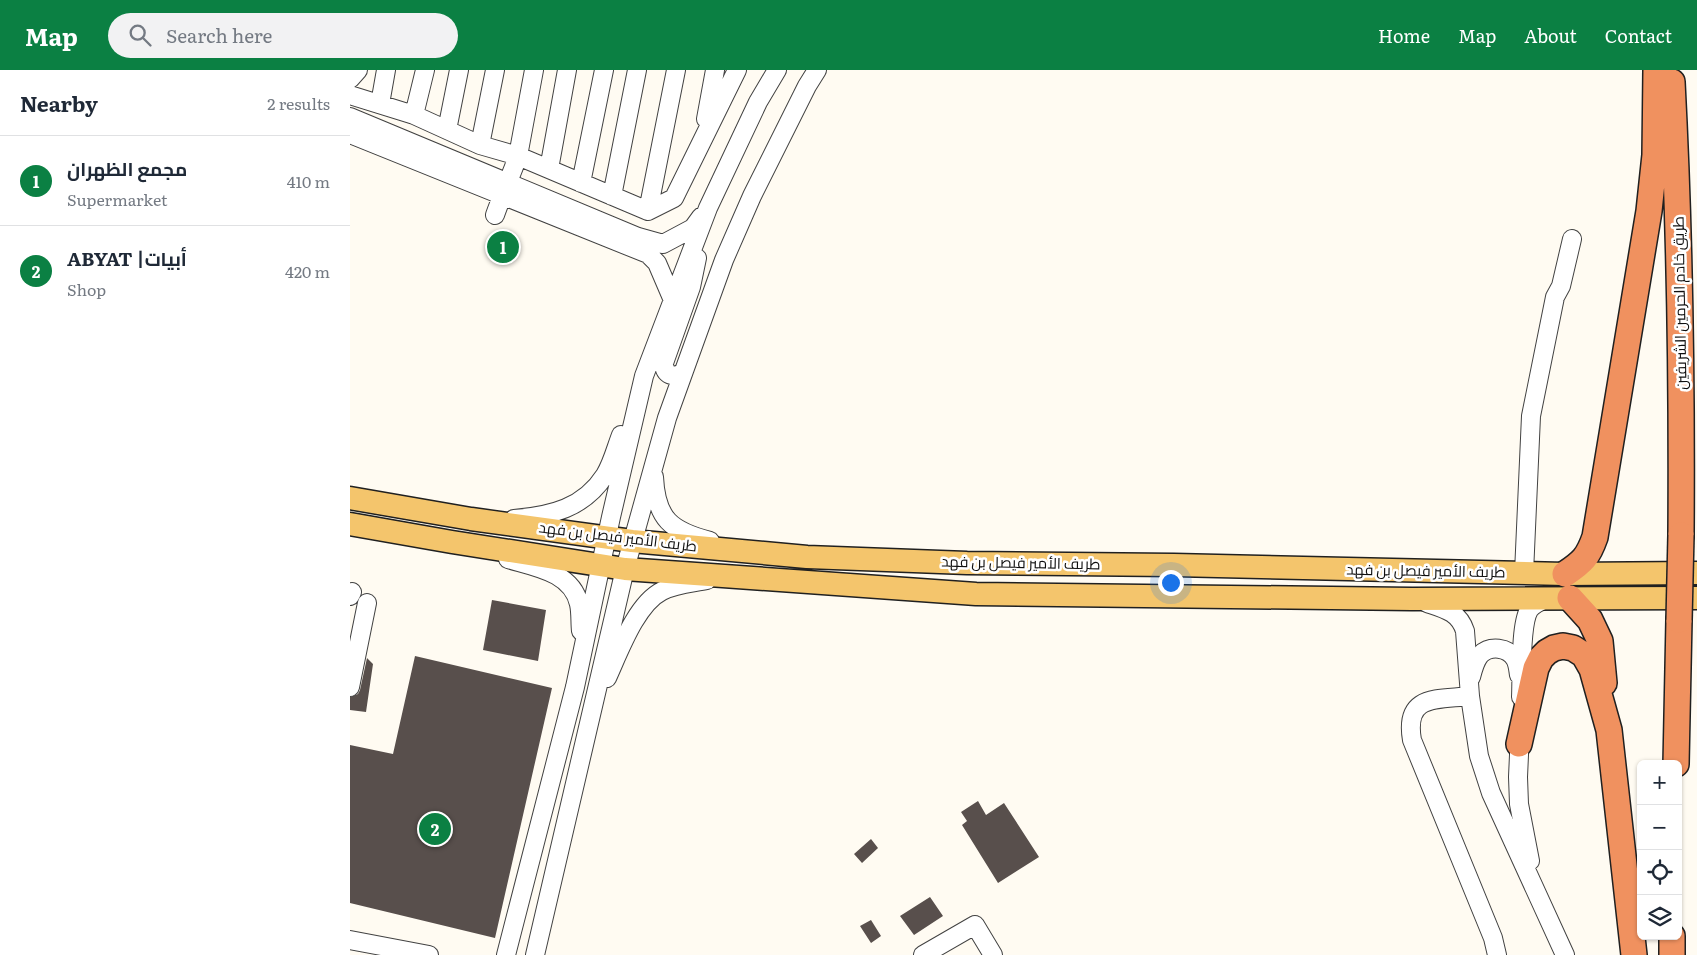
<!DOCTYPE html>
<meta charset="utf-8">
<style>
:root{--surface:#fff;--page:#f2f2f3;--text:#1f2937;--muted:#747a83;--line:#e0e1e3;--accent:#0b8043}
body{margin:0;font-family:Literata,Cairo,serif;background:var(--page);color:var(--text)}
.controls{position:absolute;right:15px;bottom:15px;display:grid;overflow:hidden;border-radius:8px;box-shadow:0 1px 4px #0004}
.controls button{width:45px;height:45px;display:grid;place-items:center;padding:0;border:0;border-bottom:1px solid var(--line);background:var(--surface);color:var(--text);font:25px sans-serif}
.you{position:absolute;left:820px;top:512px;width:18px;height:18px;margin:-12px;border:4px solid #fff;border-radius:50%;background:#1a73e8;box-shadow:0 0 0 8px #1a73e833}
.badge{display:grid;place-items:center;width:32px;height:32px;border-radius:50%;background:var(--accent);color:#fff;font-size:16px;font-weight:700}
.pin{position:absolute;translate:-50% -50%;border:2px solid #fff;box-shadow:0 1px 5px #0006}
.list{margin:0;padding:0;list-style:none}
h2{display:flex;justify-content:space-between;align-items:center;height:65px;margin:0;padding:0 20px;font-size:21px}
h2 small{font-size:16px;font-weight:400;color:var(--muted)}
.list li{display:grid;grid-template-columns:32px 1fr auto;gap:15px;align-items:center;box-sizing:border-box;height:90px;padding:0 20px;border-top:1px solid var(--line)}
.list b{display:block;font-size:19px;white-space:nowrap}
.list p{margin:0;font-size:16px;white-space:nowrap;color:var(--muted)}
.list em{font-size:16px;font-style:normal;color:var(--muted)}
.icon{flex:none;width:28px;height:28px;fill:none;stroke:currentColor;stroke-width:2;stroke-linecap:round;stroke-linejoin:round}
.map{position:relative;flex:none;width:1347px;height:885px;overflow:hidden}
header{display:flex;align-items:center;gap:30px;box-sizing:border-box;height:70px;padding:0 25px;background:var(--accent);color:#fff}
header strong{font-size:24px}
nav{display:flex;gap:28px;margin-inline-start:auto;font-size:18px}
.search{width:350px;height:45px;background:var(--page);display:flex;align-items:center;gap:12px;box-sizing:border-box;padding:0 18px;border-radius:28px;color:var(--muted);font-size:19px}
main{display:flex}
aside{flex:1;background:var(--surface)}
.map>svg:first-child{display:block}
</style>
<header>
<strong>Map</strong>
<div class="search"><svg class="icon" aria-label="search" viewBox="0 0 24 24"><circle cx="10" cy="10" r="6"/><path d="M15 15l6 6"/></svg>Search here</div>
<nav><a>Home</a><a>Map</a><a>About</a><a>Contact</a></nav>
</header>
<main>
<aside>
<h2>Nearby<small>2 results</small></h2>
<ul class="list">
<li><span class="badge">1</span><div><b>مجمع الظهران</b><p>Supermarket</p></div><em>410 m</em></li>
<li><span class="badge">2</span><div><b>ABYAT |أبيات</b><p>Shop</p></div><em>420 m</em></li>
</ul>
</aside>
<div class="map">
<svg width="1347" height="885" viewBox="0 0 1347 885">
<rect width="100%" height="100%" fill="#fffbf2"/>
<path fill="#584f4c" d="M 142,530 L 196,540 L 188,591 L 133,580 Z
M 65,586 L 202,618 L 145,868 L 0,833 L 0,675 L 43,684 Z
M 17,588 L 23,594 L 16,642 L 0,640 L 0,627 L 8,624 L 10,620 Z
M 628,731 L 636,745 L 654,733 L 689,787 L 648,813 L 612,755 L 617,751 L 611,742 Z
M 521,769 L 528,778 L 512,793 L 504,784 Z
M 580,827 L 593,846 L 564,865 L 550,846 Z
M 521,850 L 531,866 L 521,873 L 510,856 Z"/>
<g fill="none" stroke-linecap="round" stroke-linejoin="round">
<g stroke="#424242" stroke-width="20">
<path id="minor" d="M 0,9 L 8,0
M 0,25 L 64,45 L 130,75 L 168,86 L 184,0
M 30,34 L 36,0
M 64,45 L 75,0
M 0,47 L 288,167 L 313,174 L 343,158 L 351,147
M 356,49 L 365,0
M 97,60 L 109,0
M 0,64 L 298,184 L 307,193 L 322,228
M 130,75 L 145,0
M 199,99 L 217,0
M 231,113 L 254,0
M 262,126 L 287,0
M 298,141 L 326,0
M 145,145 C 152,125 161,106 168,86 L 298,141 L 324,128 L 387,0
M 333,302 C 324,309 314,305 314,293 L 341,217 L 347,188
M 304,407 C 306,449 321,461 360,471
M 164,449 C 201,446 234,438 255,405 C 262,394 266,378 271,365
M 158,489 C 185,497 222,502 229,534 C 231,543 230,553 231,561
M 1174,503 L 1181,346 L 1205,227 L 1211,216 L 1222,169
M 0,526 L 2,522
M 1077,533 C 1095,539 1109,542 1115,561 L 1120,626 L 1129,686 L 1141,723 L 1215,885
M 1121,607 C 1123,599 1125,591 1130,585 C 1140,575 1158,577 1165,589 C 1168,594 1168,599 1169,605
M 257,608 C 269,582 286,534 312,521 C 326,514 343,513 357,510
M 0,617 L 17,533
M 1120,626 C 1087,630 1054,624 1062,670 L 1143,868 L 1147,885
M 1171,627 C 1172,607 1170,555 1179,540 C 1184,533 1191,531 1199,528
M 1170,663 L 1168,707 L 1169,734 L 1180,791
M 0,870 L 79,885
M 156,885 L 225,617 L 261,447 L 294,306 L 358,138 L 408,32 L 427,0
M 185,885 L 275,499 L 317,348 L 374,190 L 402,126 L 457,16 L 467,0
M 573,885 L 625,855 L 643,885"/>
</g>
<g stroke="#202020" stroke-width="25">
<path id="major" d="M 0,428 L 121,449 L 282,471 L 457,487 L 617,493 L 824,495 L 1215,504 L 1347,503
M 0,454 L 102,472 L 275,499 L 626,524 L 1062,529 L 1347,528"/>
</g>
<g stroke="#202020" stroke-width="28">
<path id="highway" d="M 1322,12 C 1330,164 1332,314 1331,465
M 1215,504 C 1233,492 1238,487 1245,467 L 1299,141 L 1305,85 L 1306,0
M 1220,528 L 1240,550 L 1250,571 L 1254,613
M 1169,674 L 1186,598 L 1191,588 L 1197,582 L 1204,578 L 1213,576 L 1223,578 L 1234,585 L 1242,599 L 1259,660 L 1284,885
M 1326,694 L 1329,550
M 1322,885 L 1322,866"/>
</g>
<use href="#minor" stroke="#fff" stroke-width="18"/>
<use href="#major" stroke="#f4c56c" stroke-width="22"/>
<use href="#highway" stroke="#f0915f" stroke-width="25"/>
<g stroke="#202020" stroke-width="28" stroke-linecap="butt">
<path id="highway-bridge" d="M 1329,550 L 1331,465"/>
</g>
<use href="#highway-bridge" stroke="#f0915f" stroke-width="25"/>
</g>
<g text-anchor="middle" stroke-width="5" stroke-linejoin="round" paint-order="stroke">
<g font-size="15" fill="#0f0f0f" stroke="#fff">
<text transform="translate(1330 233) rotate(-91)" y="5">طريق خادم الحرمين الشريفين</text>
<text transform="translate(268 467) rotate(7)" y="5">طريف الأمير فيصل بن فهد</text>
<text transform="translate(671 493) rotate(1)" y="5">طريف الأمير فيصل بن فهد</text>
<text transform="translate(1076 501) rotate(1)" y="5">طريف الأمير فيصل بن فهد</text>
</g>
</g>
</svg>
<div class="controls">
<button>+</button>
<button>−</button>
<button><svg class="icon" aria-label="locate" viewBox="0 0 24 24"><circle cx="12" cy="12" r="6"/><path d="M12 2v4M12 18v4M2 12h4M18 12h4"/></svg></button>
<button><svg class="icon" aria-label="layers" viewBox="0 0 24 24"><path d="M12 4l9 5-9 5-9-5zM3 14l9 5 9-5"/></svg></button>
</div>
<div class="you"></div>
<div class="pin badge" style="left:153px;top:177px">1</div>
<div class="pin badge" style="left:85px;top:759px">2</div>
</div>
</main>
